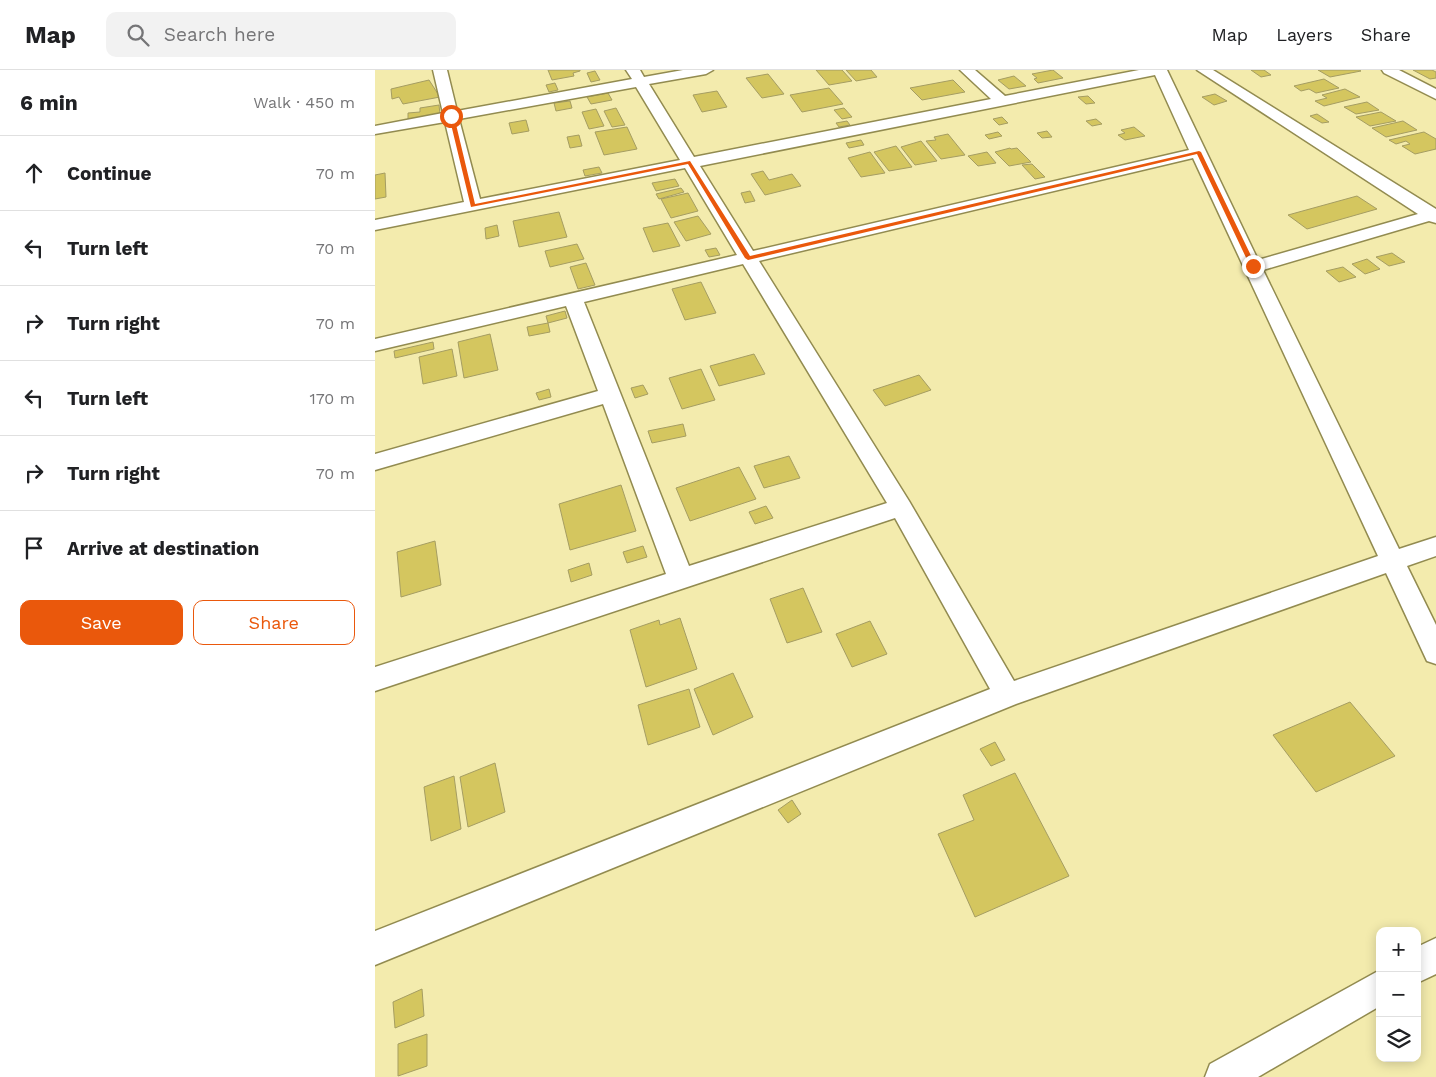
<!DOCTYPE html>
<meta charset="utf-8">
<style>
:root{--surface:#fff;--page:#f2f2f2;--text:#202124;--muted:#757577;--line:#e0e0e0;--accent:#ea580c}
body{margin:0;font-family:"Work Sans",sans-serif;background:var(--page);color:var(--text)}
.controls{position:absolute;right:15px;bottom:15px;display:grid;overflow:hidden;border-radius:10px;box-shadow:0 2px 12px #0003}
.controls button{width:45px;height:45px;display:grid;place-items:center;padding:0;border:0;border-bottom:1px solid var(--line);background:var(--surface);color:var(--text);font:25px sans-serif}
.stop{position:absolute;width:15px;height:15px;margin:-11px;border:4px solid #ea580c;border-radius:50%;background:#fff}
.stop.end{background:#ea580c;border-color:#fff;box-shadow:0 1px 5px #0008}
.list{margin:0;padding:0;list-style:none}
h2{display:flex;justify-content:space-between;align-items:center;height:65px;margin:0;padding:0 20px;font-size:21px}
h2 small{font-size:16px;font-weight:400;color:var(--muted)}
.list li{display:grid;grid-template-columns:32px 1fr auto;gap:15px;align-items:center;box-sizing:border-box;height:75px;padding:0 20px;border-top:1px solid var(--line)}
.list b{display:block;font-size:19px;white-space:nowrap}
.list em{font-size:16px;font-style:normal;color:var(--muted)}
.actions{display:flex;gap:10px;padding:15px 20px}
.actions a{flex:1;padding:11px 0;border:1px solid var(--accent);border-radius:10px;text-align:center;font-size:18px;color:var(--accent)}
.actions .main{background:var(--accent);color:#fff}
.icon{flex:none;width:28px;height:28px;fill:none;stroke:currentColor;stroke-width:2;stroke-linecap:round;stroke-linejoin:round}
.map{position:relative;flex:none;width:1061px;height:1007px;overflow:hidden}
header{display:flex;align-items:center;gap:30px;box-sizing:border-box;height:70px;padding:0 25px;background:var(--surface);border-bottom:1px solid var(--line)}
header strong{font-size:24px}
nav{display:flex;gap:28px;margin-inline-start:auto;font-size:18px}
.search{width:350px;height:45px;background:var(--page);display:flex;align-items:center;gap:12px;box-sizing:border-box;padding:0 18px;border-radius:10px;color:var(--muted);font-size:19px}
main{display:flex}
aside{flex:1;background:var(--surface)}
.map>svg:first-child{display:block}
</style>
<header>
<strong>Map</strong>
<div class="search"><svg class="icon" aria-label="search" viewBox="0 0 24 24"><circle cx="10" cy="10" r="6"/><path d="M15 15l6 6"/></svg>Search here</div>
<nav><a>Map</a><a>Layers</a><a>Share</a></nav>
</header>
<main>
<aside>
<h2>6 min<small>Walk · 450 m</small></h2>
<ul class="list">
<li><svg class="icon" aria-label="ahead" viewBox="0 0 24 24"><path d="M12 20V5M6 11l6-6 6 6"/></svg><div><b>Continue</b></div><em>70 m</em></li>
<li><svg class="icon" aria-label="left" viewBox="0 0 24 24"><path d="M17 20v-9H6M10 6l-5 5 5 5"/></svg><div><b>Turn left</b></div><em>70 m</em></li>
<li><svg class="icon" aria-label="right" viewBox="0 0 24 24"><path d="M7 20v-9h11M14 6l5 5-5 5"/></svg><div><b>Turn right</b></div><em>70 m</em></li>
<li><svg class="icon" aria-label="left" viewBox="0 0 24 24"><path d="M17 20v-9H6M10 6l-5 5 5 5"/></svg><div><b>Turn left</b></div><em>170 m</em></li>
<li><svg class="icon" aria-label="right" viewBox="0 0 24 24"><path d="M7 20v-9h11M14 6l5 5-5 5"/></svg><div><b>Turn right</b></div><em>70 m</em></li>
<li><svg class="icon" aria-label="arrive" viewBox="0 0 24 24"><path d="M6 21V4h12l-3 4 3 4H6"/></svg><div><b>Arrive at destination</b></div></li>
</ul>
<div class="actions"><a class="main">Save</a><a>Share</a></div>
</aside>
<div class="map">
<svg width="1061" height="1007" viewBox="0 0 1061 1007">
<rect width="100%" height="100%" fill="#f3ebad"/>
<path fill="#d4c65f" stroke="#a59d62" d="M 173,0 L 205,0 L 205,1 L 198,3 L 199,6 L 177,10 Z
M 441,0 L 467,0 L 477,11 L 454,15 Z
M 471,0 L 496,0 L 502,7 L 481,11 Z
M 678,0 L 688,8 L 663,13 L 659,9 L 662,8 L 657,4 Z
M 876,0 L 889,0 L 896,5 L 886,7 Z
M 943,0 L 984,0 L 986,1 L 955,7 Z
M 1038,0 L 1057,0 L 1061,2 L 1061,8 L 1055,9 Z
M 220,1 L 225,10 L 216,12 L 212,3 Z
M 393,4 L 409,24 L 387,28 L 371,8 Z
M 639,6 L 651,16 L 634,19 L 623,10 Z
M 949,9 L 964,18 L 941,23 L 934,19 L 926,21 L 919,16 Z
M 54,10 L 65,27 L 28,34 L 24,27 L 17,29 L 16,19 Z
M 578,10 L 590,22 L 547,30 L 535,18 Z
M 180,13 L 183,20 L 174,22 L 171,15 Z
M 454,18 L 468,34 L 427,42 L 415,25 Z
M 970,19 L 985,27 L 949,36 L 940,31 L 952,28 L 947,25 Z
M 342,21 L 352,37 L 327,42 L 318,25 Z
M 233,23 L 237,30 L 216,34 L 212,27 Z
M 840,24 L 852,31 L 839,35 L 827,27 Z
M 713,26 L 720,33 L 711,34 L 703,27 Z
M 195,31 L 197,38 L 181,41 L 179,33 Z
M 992,32 L 1004,40 L 981,44 L 969,37 Z
M 64,35 L 65,44 L 33,49 L 33,43 L 45,42 L 45,38 Z
M 241,38 L 250,55 L 237,57 L 229,41 Z
M 469,38 L 477,47 L 467,49 L 459,40 Z
M 221,39 L 229,56 L 214,59 L 207,42 Z
M 1006,42 L 1021,51 L 995,56 L 981,47 Z
M 942,44 L 954,52 L 947,53 L 935,46 Z
M 627,47 L 633,53 L 624,55 L 618,49 Z
M 721,49 L 727,54 L 717,56 L 711,51 Z
M 151,50 L 154,61 L 137,64 L 134,53 Z
M 472,51 L 475,55 L 464,57 L 461,53 Z
M 1028,51 L 1042,60 L 1011,67 L 997,58 Z
M 252,57 L 262,79 L 229,85 L 220,62 Z
M 759,57 L 770,66 L 750,70 L 743,65 L 750,63 L 746,60 Z
M 672,61 L 677,67 L 667,68 L 662,63 Z
M 623,62 L 627,66 L 614,69 L 610,65 Z
M 1049,62 L 1061,69 L 1061,79 L 1040,84 L 1027,76 L 1035,74 L 1031,71 L 1021,74 L 1014,70 Z
M 573,64 L 590,85 L 566,89 L 551,71 L 561,70 L 559,67 Z
M 204,65 L 207,76 L 195,78 L 192,67 Z
M 486,70 L 489,75 L 474,78 L 471,73 Z
M 546,71 L 562,91 L 540,95 L 526,77 Z
M 521,76 L 537,97 L 514,101 L 499,82 Z
M 635,78 L 636,79 L 642,78 L 656,92 L 634,96 L 620,82 Z
M 495,82 L 510,103 L 486,107 L 473,88 Z
M 612,82 L 621,93 L 603,96 L 593,86 Z
M 657,94 L 670,107 L 660,109 L 647,95 Z
M 224,97 L 227,103 L 210,106 L 208,100 Z
M 388,101 L 394,110 L 417,104 L 426,116 L 390,125 L 376,104 Z
M 10,103 L 11,127 L 0,129 L 0,105 Z
M 300,109 L 304,116 L 281,121 L 277,113 Z
M 306,118 L 309,122 L 284,129 L 281,124 Z
M 375,121 L 380,131 L 370,133 L 366,123 Z
M 313,123 L 323,141 L 296,148 L 286,129 Z
M 982,126 L 1002,139 L 932,159 L 913,145 Z
M 184,142 L 192,167 L 144,177 L 138,151 Z
M 323,146 L 336,164 L 311,171 L 299,152 Z
M 293,153 L 305,176 L 278,182 L 268,158 Z
M 122,155 L 124,166 L 111,169 L 110,158 Z
M 202,174 L 209,189 L 175,197 L 170,181 Z
M 341,178 L 345,185 L 334,187 L 330,180 Z
M 1017,183 L 1030,192 L 1014,196 L 1001,187 Z
M 992,189 L 1005,199 L 990,204 L 977,194 Z
M 211,193 L 220,215 L 203,219 L 195,197 Z
M 968,197 L 981,207 L 964,212 L 951,201 Z
M 326,212 L 341,243 L 310,250 L 297,219 Z
M 190,241 L 192,248 L 173,253 L 171,246 Z
M 173,253 L 175,262 L 154,266 L 152,257 Z
M 115,264 L 123,300 L 89,308 L 83,272 Z
M 58,272 L 59,279 L 20,288 L 19,281 Z
M 77,279 L 82,306 L 48,314 L 44,287 Z
M 379,284 L 390,304 L 344,316 L 335,296 Z
M 326,299 L 340,330 L 307,339 L 294,308 Z
M 544,305 L 556,320 L 510,336 L 498,320 Z
M 268,315 L 273,324 L 260,328 L 256,318 Z
M 174,319 L 176,327 L 164,330 L 161,323 Z
M 308,354 L 311,366 L 277,373 L 273,361 Z
M 414,386 L 425,408 L 389,418 L 379,396 Z
M 364,397 L 381,429 L 315,451 L 301,418 Z
M 246,415 L 261,461 L 195,480 L 184,434 Z
M 391,436 L 398,448 L 380,454 L 374,442 Z
M 60,471 L 66,515 L 26,527 L 22,482 Z
M 268,476 L 272,487 L 252,493 L 248,482 Z
M 214,493 L 217,505 L 196,512 L 193,500 Z
M 428,518 L 447,562 L 412,573 L 395,529 Z
M 305,548 L 322,599 L 271,617 L 255,560 L 284,550 L 285,555 Z
M 495,551 L 512,584 L 477,597 L 461,564 Z
M 358,603 L 378,647 L 338,665 L 319,619 Z
M 314,619 L 325,657 L 273,675 L 263,635 Z
M 975,632 L 1020,686 L 941,722 L 898,665 Z
M 620,672 L 630,690 L 616,696 L 605,679 Z
M 120,693 L 130,742 L 93,757 L 85,707 Z
M 640,703 L 694,806 L 600,847 L 563,764 L 599,750 L 588,725 Z
M 79,706 L 86,759 L 56,771 L 49,717 Z
M 417,730 L 426,744 L 413,753 L 403,740 Z
M 47,919 L 49,946 L 20,958 L 18,932 Z
M 52,964 L 52,996 L 23,1006 L 23,974 Z"/>
<g fill="none" stroke-linecap="round" stroke-linejoin="round">
<g stroke="#928b50" stroke-width="3">
<path id="minor" d="M 58,0 L 72,0 L 82,41 L 257,9 L 251,0 L 265,0 L 269,7 L 308,0 L 338,0 L 331,4 L 274,14 L 319,87 L 616,29 L 585,0 L 600,0 L 630,26 L 764,0 L 792,0 L 883,190 L 1043,144 L 822,0 L 838,0 L 1061,139 L 1061,153 L 1054,151 L 888,200 L 1024,479 L 1061,467 L 1061,486 L 1032,496 L 1061,555 L 1061,594 L 1052,591 L 1011,503 L 641,634 L 0,895 L 0,861 L 615,619 L 520,448 L 0,621 L 0,597 L 291,504 L 228,334 L 0,400 L 0,384 L 223,321 L 191,236 L 0,281 L 0,269 L 362,185 L 310,98 L 0,160 L 0,150 L 89,132 L 70,52 L 0,64 L 0,56 L 68,43 ZM 780,5 L 814,80 L 378,181 L 325,96 ZM 261,17 L 305,90 L 105,129 L 84,49 ZM 818,88 L 1003,486 L 639,611 L 534,431 L 384,191 ZM 368,194 L 512,433 L 314,496 L 209,232 Z
M 1007,0 L 1024,0 L 1061,19 L 1061,29 L 1009,3 Z
M 1061,868 L 1061,904 L 1042,913 L 1042,877 Z
M 1005,900 L 1005,936 L 883,1007 L 830,1007 L 835,994 Z"/>
</g>
<use href="#minor" fill="#fff" fill-rule="evenodd"/>
</g>
<path fill="#ea580c" d="M 76,45 L 79,46 L 100,134 L 315,91 L 375,186 L 824,81 L 826,82 L 881,196 L 878,198 L 875,196 L 822,84 L 373,190 L 370,188 L 313,94 L 96,137 L 74,46 Z"/>
</svg>
<div class="controls">
<button>+</button>
<button>−</button>
<button><svg class="icon" aria-label="layers" viewBox="0 0 24 24"><path d="M12 4l9 5-9 5-9-5zM3 14l9 5 9-5"/></svg></button>
</div>
<div class="stop" style="left:76px;top:46px"></div>
<div class="stop end" style="left:878px;top:196px"></div>
</div>
</main>
